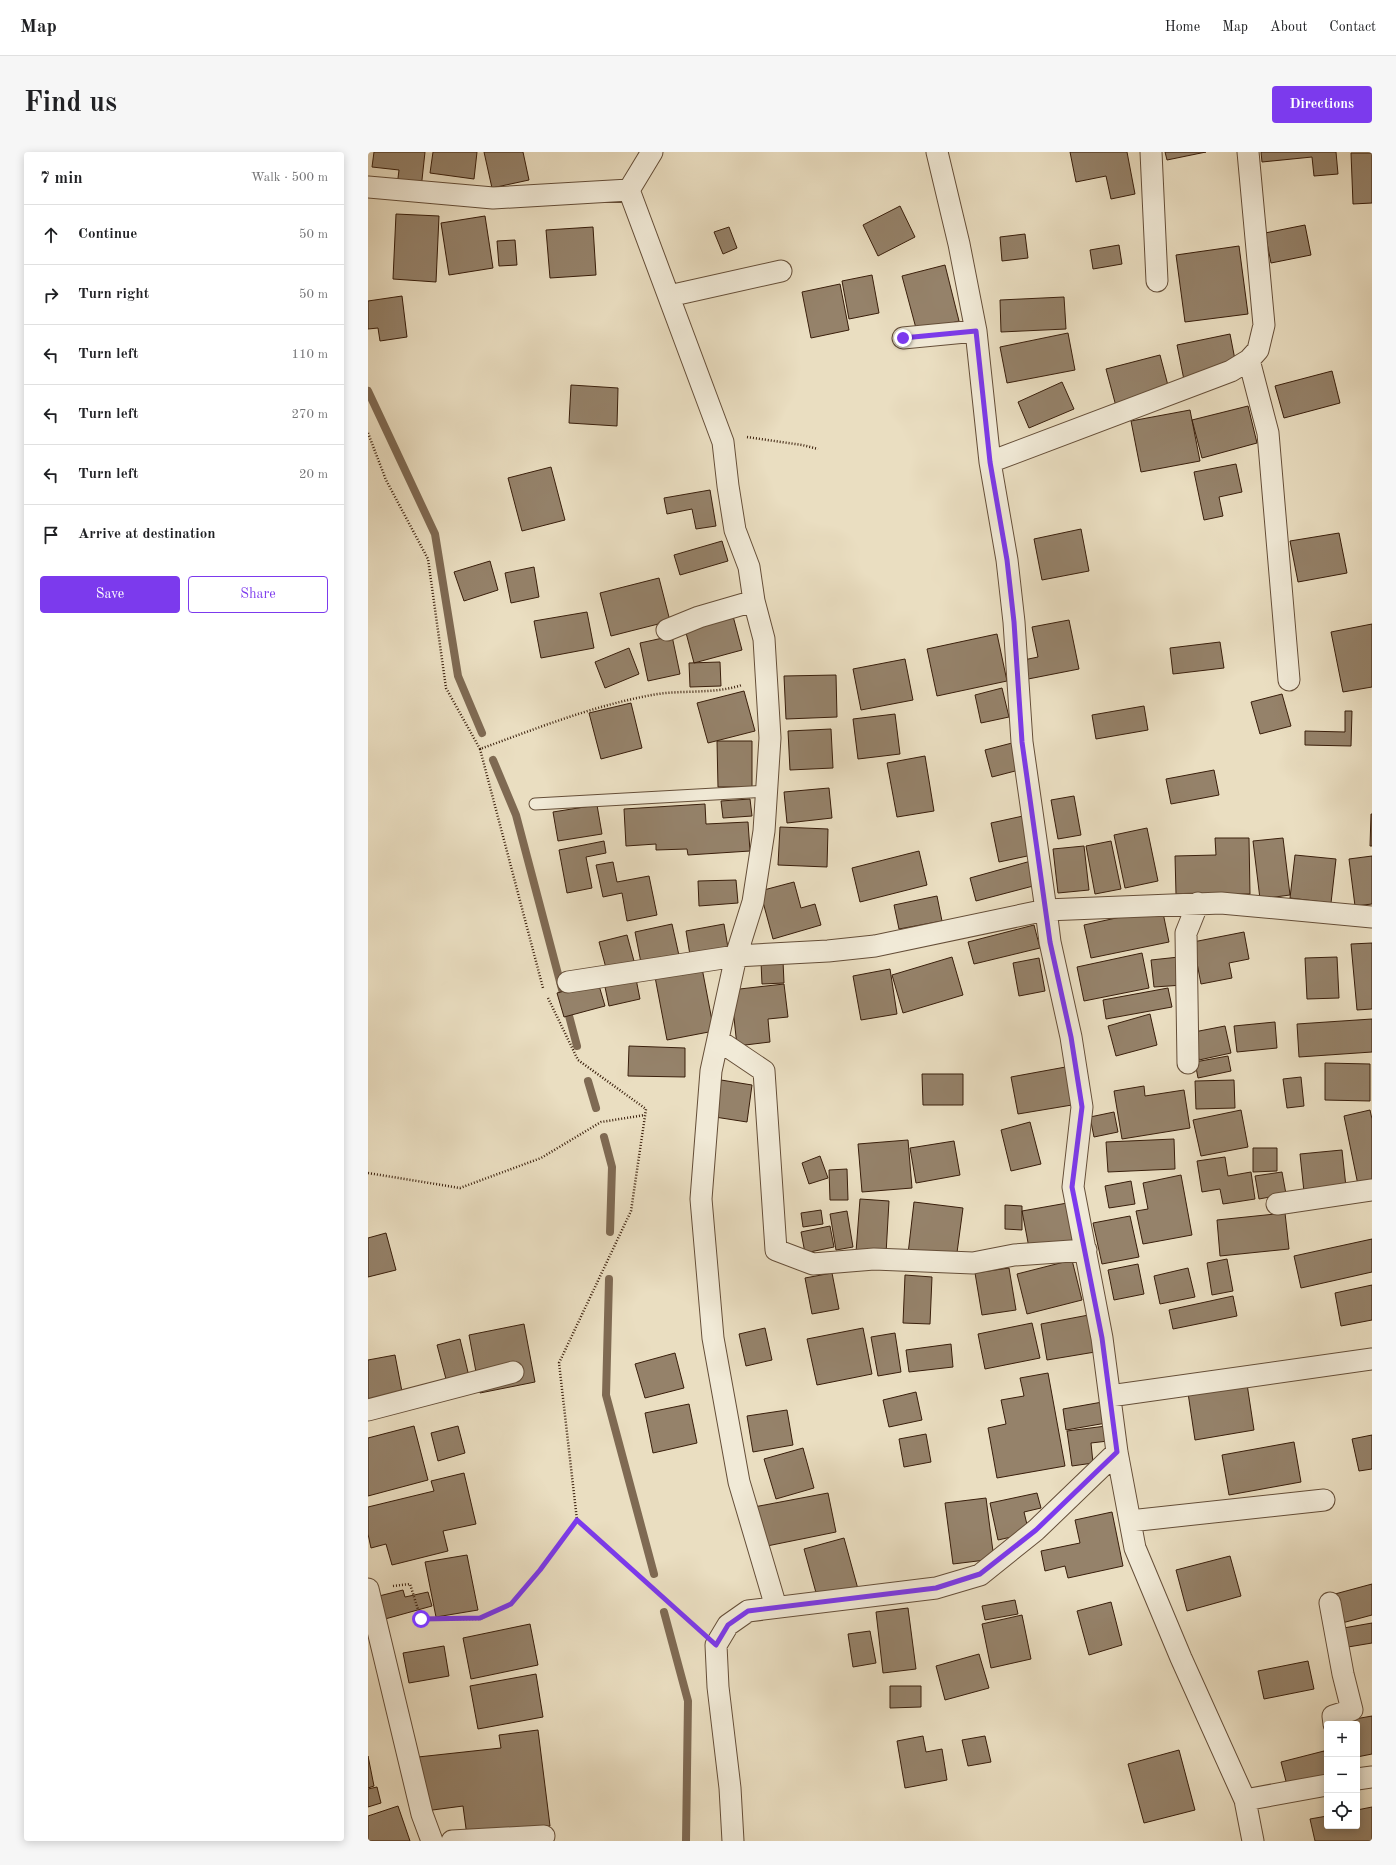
<!DOCTYPE html>
<meta charset="utf-8">
<style>
:root{--surface:#fff;--page:#f6f6f6;--text:#202124;--muted:#757577;--line:#e0e0e0;--accent:#7c3aed}
body{margin:0;font-family:"Old Standard TT",serif;background:var(--page);color:var(--text)}
.controls{position:absolute;right:12px;bottom:12px;display:grid;overflow:hidden;border-radius:4px;box-shadow:0 2px 10px #0003}
.controls button{width:36px;height:36px;display:grid;place-items:center;padding:0;border:0;border-bottom:1px solid var(--line);background:var(--surface);color:var(--text);font:20px sans-serif}
.stop{position:absolute;width:12px;height:12px;margin:-9px;border:3px solid #7c3aed;border-radius:50%;background:#fff}
.stop.end{background:#7c3aed;border-color:#fff;box-shadow:0 1px 4px #0008}
.list{margin:0;padding:0;list-style:none}
h2{display:flex;justify-content:space-between;align-items:center;height:52px;margin:0;padding:0 16px;font-size:17px}
h2 small{font-size:13px;font-weight:400;color:var(--muted)}
.list li{display:grid;grid-template-columns:26px 1fr auto;gap:12px;align-items:center;box-sizing:border-box;height:60px;padding:0 16px;border-top:1px solid var(--line)}
.list b{display:block;font-size:15px;white-space:nowrap}
.list em{font-size:13px;font-style:normal;color:var(--muted)}
.actions{display:flex;gap:8px;padding:12px 16px}
.actions a{flex:1;padding:9px 0;border:1px solid var(--accent);border-radius:4px;text-align:center;font-size:14px;color:var(--accent)}
.actions .main{background:var(--accent);color:#fff}
.icon{flex:none;width:22px;height:22px;fill:none;stroke:currentColor;stroke-width:2;stroke-linecap:round;stroke-linejoin:round}
.map{position:relative;flex:none;width:1004px;height:1689px;overflow:hidden;border-radius:4px}
header{display:flex;align-items:center;gap:24px;box-sizing:border-box;height:56px;padding:0 20px;background:var(--surface);border-bottom:1px solid var(--line)}
header strong{font-size:19px}
nav{display:flex;gap:22px;margin-inline-start:auto;font-size:14px}
.intro{display:flex;align-items:center;justify-content:space-between;box-sizing:border-box;height:96px;padding:0 24px}
h1{margin:0;font-size:28px}
.button{padding:10px 18px;border-radius:4px;background:var(--accent);color:#fff;font-size:14px;font-weight:700}
main{display:flex;gap:24px;padding:0 24px}
aside{flex:1;background:var(--surface);border-radius:4px;box-shadow:0 2px 10px #0003}
.map>svg:first-child{display:block}
</style>
<header>
<strong>Map</strong>
<nav><a>Home</a><a>Map</a><a>About</a><a>Contact</a></nav>
</header>
<div class="intro"><h1>Find us</h1><a class="button">Directions</a></div>
<main>
<aside>
<h2>7 min<small>Walk · 500 m</small></h2>
<ul class="list">
<li><svg class="icon" aria-label="ahead" viewBox="0 0 24 24"><path d="M12 20V5M6 11l6-6 6 6"/></svg><div><b>Continue</b></div><em>50 m</em></li>
<li><svg class="icon" aria-label="right" viewBox="0 0 24 24"><path d="M7 20v-9h11M14 6l5 5-5 5"/></svg><div><b>Turn right</b></div><em>50 m</em></li>
<li><svg class="icon" aria-label="left" viewBox="0 0 24 24"><path d="M17 20v-9H6M10 6l-5 5 5 5"/></svg><div><b>Turn left</b></div><em>110 m</em></li>
<li><svg class="icon" aria-label="left" viewBox="0 0 24 24"><path d="M17 20v-9H6M10 6l-5 5 5 5"/></svg><div><b>Turn left</b></div><em>270 m</em></li>
<li><svg class="icon" aria-label="left" viewBox="0 0 24 24"><path d="M17 20v-9H6M10 6l-5 5 5 5"/></svg><div><b>Turn left</b></div><em>20 m</em></li>
<li><svg class="icon" aria-label="arrive" viewBox="0 0 24 24"><path d="M6 21V4h12l-3 4 3 4H6"/></svg><div><b>Arrive at destination</b></div></li>
</ul>
<div class="actions"><a class="main">Save</a><a>Share</a></div>
</aside>
<div class="map">
<svg width="1004" height="1689" viewBox="0 0 1004 1689">
<rect width="100%" height="100%" fill="#eadec1"/>
<filter id="stains"><feTurbulence type="fractalNoise" baseFrequency=".005" numOctaves="4"/><feColorMatrix values="0 0 0 0 .2 0 0 0 0 .09 0 0 0 0 .02 0 0 0 .5 -.17"/></filter>
<radialGradient id="worn" r=".72"><stop offset=".6" stop-color="#630" stop-opacity="0"/><stop offset="1" stop-color="#630" stop-opacity=".3"/></radialGradient>
<g fill="none" stroke-linecap="round" stroke-linejoin="round">
<path stroke="#7f6a53" stroke-width="8" d="M 0,239 L 67,382 L 90,524 L 114,581
M 125,608 L 148,663 L 209,894
M 220,929 L 228,956
M 236,985 L 244,1015 L 242,1080
M 241,1127 L 238,1243 L 286,1422
M 296,1460 L 320,1549 L 318,1689"/>
</g>
<path fill="#95826a" stroke="#391e0b" d="M 6,0 L 57,0 L 53,37 L 29,34 L 31,18 L 4,15 Z
M 65,0 L 109,0 L 106,27 L 62,21 Z
M 116,0 L 155,0 L 161,28 L 124,36 Z
M 702,0 L 759,0 L 767,42 L 743,47 L 738,24 L 708,30 Z
M 797,0 L 838,0 L 799,8 Z
M 893,0 L 968,0 L 970,22 L 946,24 L 944,5 L 894,10 Z
M 983,1 L 1004,1 L 1004,51 L 985,52 Z
M 532,54 L 547,85 L 510,104 L 495,73 Z
M 28,62 L 71,64 L 68,130 L 25,127 Z
M 117,64 L 125,116 L 81,123 L 73,71 Z
M 937,73 L 943,103 L 903,111 L 897,81 Z
M 225,75 L 228,123 L 182,126 L 178,78 Z
M 361,75 L 369,96 L 355,102 L 346,80 Z
M 657,82 L 660,106 L 634,109 L 632,85 Z
M 147,88 L 149,113 L 131,114 L 129,89 Z
M 751,93 L 754,112 L 725,117 L 722,98 Z
M 871,94 L 880,162 L 817,170 L 808,103 Z
M 577,113 L 591,169 L 549,180 L 534,124 Z
M 504,123 L 511,161 L 481,167 L 474,129 Z
M 472,132 L 481,178 L 443,186 L 434,140 Z
M 34,144 L 39,185 L 12,189 L 10,176 L 0,177 L 0,149 Z
M 696,145 L 698,177 L 633,180 L 632,148 Z
M 700,181 L 707,218 L 639,231 L 632,195 Z
M 862,182 L 869,218 L 816,228 L 809,193 Z
M 792,203 L 803,245 L 749,258 L 738,217 Z
M 964,219 L 972,251 L 916,266 L 907,234 Z
M 694,230 L 706,257 L 661,276 L 650,250 Z
M 203,233 L 250,236 L 249,274 L 201,271 Z
M 880,254 L 889,291 L 834,306 L 824,268 Z
M 822,258 L 832,309 L 773,320 L 763,269 Z
M 868,312 L 874,340 L 851,345 L 855,364 L 836,368 L 826,320 Z
M 183,315 L 197,368 L 154,379 L 140,326 Z
M 342,338 L 348,374 L 328,377 L 324,357 L 299,362 L 296,346 Z
M 713,377 L 721,419 L 674,428 L 666,387 Z
M 971,381 L 979,421 L 930,430 L 922,389 Z
M 354,389 L 360,409 L 312,423 L 306,403 Z
M 122,409 L 130,438 L 96,449 L 86,420 Z
M 166,415 L 171,445 L 143,451 L 137,421 Z
M 291,426 L 302,469 L 243,484 L 232,441 Z
M 219,460 L 226,496 L 173,506 L 166,469 Z
M 365,464 L 374,498 L 326,511 L 317,477 Z
M 701,468 L 711,517 L 655,528 L 651,509 L 670,505 L 664,475 Z
M 1004,472 L 1004,535 L 975,540 L 963,480 Z
M 629,482 L 639,529 L 569,544 L 559,497 Z
M 304,484 L 312,522 L 280,529 L 272,491 Z
M 852,490 L 856,516 L 805,522 L 802,496 Z
M 261,496 L 271,522 L 237,536 L 227,510 Z
M 537,507 L 545,548 L 493,558 L 485,517 Z
M 352,510 L 353,534 L 322,535 L 321,511 Z
M 468,523 L 469,565 L 418,567 L 416,524 Z
M 634,536 L 641,565 L 613,571 L 607,543 Z
M 376,539 L 387,579 L 340,591 L 329,551 Z
M 914,542 L 923,574 L 892,582 L 883,550 Z
M 263,551 L 274,596 L 233,607 L 221,561 Z
M 776,554 L 780,578 L 728,587 L 724,563 Z
M 977,559 L 984,559 L 983,594 L 937,593 L 937,579 L 977,580 Z
M 527,562 L 532,602 L 490,607 L 485,567 Z
M 463,577 L 465,616 L 422,618 L 420,579 Z
M 349,589 L 384,589 L 384,635 L 350,635 Z
M 644,591 L 651,618 L 624,625 L 617,598 Z
M 557,604 L 566,659 L 529,665 L 519,611 Z
M 846,618 L 851,643 L 803,652 L 798,627 Z
M 461,636 L 464,666 L 419,671 L 416,640 Z
M 706,644 L 713,683 L 690,687 L 683,648 Z
M 382,647 L 384,664 L 355,666 L 353,649 Z
M 337,652 L 338,672 L 380,670 L 382,699 L 320,703 L 319,697 L 288,698 L 288,692 L 258,694 L 256,657 Z
M 229,653 L 234,682 L 190,689 L 185,660 Z
M 1003,662 L 1004,662 L 1004,694 L 1002,694 Z
M 655,664 L 664,703 L 631,710 L 623,671 Z
M 412,675 L 460,677 L 459,715 L 410,713 Z
M 779,676 L 790,729 L 757,736 L 746,683 Z
M 847,686 L 881,686 L 882,742 L 808,742 L 807,704 L 848,703 Z
M 915,686 L 922,743 L 892,747 L 885,689 Z
M 236,689 L 238,701 L 218,705 L 224,736 L 199,741 L 191,698 Z
M 743,689 L 753,737 L 727,742 L 718,694 Z
M 716,694 L 721,738 L 690,741 L 685,697 Z
M 551,699 L 559,733 L 492,750 L 484,716 Z
M 927,703 L 968,707 L 963,751 L 922,746 Z
M 1004,704 L 1004,752 L 987,754 L 981,707 Z
M 663,709 L 669,733 L 608,749 L 602,726 Z
M 245,710 L 249,730 L 281,724 L 289,763 L 259,769 L 254,741 L 235,745 L 228,713 Z
M 368,728 L 370,751 L 331,754 L 330,729 Z
M 426,730 L 433,756 L 447,752 L 453,773 L 405,787 L 392,739 Z
M 569,744 L 574,769 L 531,777 L 526,753 Z
M 794,756 L 801,790 L 723,806 L 716,773 Z
M 304,772 L 312,808 L 274,816 L 267,780 Z
M 356,772 L 360,796 L 322,803 L 318,779 Z
M 666,773 L 672,796 L 606,812 L 600,790 Z
M 876,780 L 881,807 L 861,811 L 864,826 L 833,832 L 825,790 Z
M 259,783 L 266,809 L 238,816 L 231,790 Z
M 1004,791 L 1004,857 L 989,858 L 983,792 Z
M 774,801 L 781,836 L 716,849 L 709,815 Z
M 584,805 L 595,843 L 535,861 L 524,823 Z
M 811,805 L 815,833 L 786,835 L 783,808 Z
M 969,805 L 971,846 L 939,847 L 937,806 Z
M 671,806 L 677,839 L 651,844 L 645,811 Z
M 415,809 L 416,831 L 394,832 L 393,810 Z
M 334,816 L 346,879 L 299,888 L 287,825 Z
M 522,817 L 529,862 L 493,868 L 485,824 Z
M 268,827 L 272,847 L 241,854 L 237,835 Z
M 230,830 L 237,854 L 196,865 L 189,841 Z
M 416,832 L 420,865 L 400,867 L 402,890 L 369,894 L 363,838 Z
M 800,836 L 804,855 L 738,867 L 735,848 Z
M 782,862 L 789,893 L 748,904 L 740,874 Z
M 1004,867 L 1004,900 L 931,905 L 929,872 Z
M 907,870 L 909,896 L 869,900 L 866,874 Z
M 857,874 L 863,901 L 831,908 L 826,880 Z
M 261,894 L 317,896 L 317,925 L 260,924 Z
M 860,904 L 863,919 L 830,926 L 827,910 Z
M 957,911 L 1002,912 L 1002,949 L 957,948 Z
M 703,914 L 710,952 L 650,962 L 643,925 Z
M 554,922 L 595,922 L 595,953 L 555,953 Z
M 933,925 L 936,954 L 919,956 L 915,927 Z
M 353,928 L 384,933 L 379,970 L 347,965 Z
M 866,928 L 867,956 L 828,957 L 827,929 Z
M 776,934 L 777,944 L 816,938 L 822,976 L 754,987 L 746,939 Z
M 873,958 L 880,995 L 833,1004 L 825,968 Z
M 1002,958 L 1004,967 L 1004,1031 L 990,1033 L 976,964 Z
M 746,960 L 750,980 L 726,985 L 722,965 Z
M 662,970 L 673,1012 L 643,1019 L 633,978 Z
M 806,987 L 807,1017 L 740,1020 L 738,990 Z
M 540,988 L 544,1036 L 494,1040 L 490,992 Z
M 586,989 L 592,1023 L 548,1031 L 542,996 Z
M 885,996 L 909,996 L 909,1019 L 885,1020 Z
M 974,998 L 978,1035 L 936,1040 L 932,1002 Z
M 452,1004 L 460,1026 L 441,1032 L 434,1011 Z
M 857,1005 L 860,1024 L 883,1020 L 887,1047 L 855,1052 L 852,1037 L 834,1040 L 829,1009 Z
M 479,1017 L 480,1048 L 462,1048 L 461,1018 Z
M 914,1020 L 918,1042 L 891,1047 L 887,1024 Z
M 813,1023 L 824,1083 L 775,1092 L 768,1059 L 780,1057 L 775,1031 Z
M 763,1029 L 767,1052 L 741,1056 L 737,1034 Z
M 492,1047 L 521,1049 L 518,1102 L 488,1100 Z
M 546,1050 L 595,1056 L 588,1108 L 540,1102 Z
M 705,1050 L 713,1091 L 662,1101 L 654,1059 Z
M 637,1053 L 654,1054 L 654,1078 L 637,1077 Z
M 453,1058 L 455,1072 L 435,1075 L 433,1061 Z
M 479,1059 L 485,1095 L 468,1098 L 462,1062 Z
M 917,1061 L 921,1097 L 852,1104 L 849,1068 Z
M 762,1064 L 771,1105 L 734,1112 L 725,1071 Z
M 462,1074 L 466,1095 L 437,1101 L 433,1080 Z
M 18,1081 L 28,1118 L 0,1125 L 0,1086 Z
M 1004,1087 L 1004,1120 L 933,1136 L 926,1104 Z
M 859,1107 L 865,1139 L 844,1143 L 839,1111 Z
M 704,1108 L 714,1148 L 659,1162 L 649,1122 Z
M 770,1112 L 776,1142 L 746,1148 L 740,1118 Z
M 641,1116 L 648,1158 L 614,1163 L 607,1121 Z
M 820,1116 L 827,1145 L 792,1152 L 786,1124 Z
M 464,1121 L 471,1157 L 444,1162 L 437,1126 Z
M 537,1123 L 564,1125 L 562,1172 L 535,1171 Z
M 1004,1133 L 1004,1168 L 973,1174 L 967,1141 Z
M 865,1144 L 869,1164 L 805,1177 L 801,1158 Z
M 726,1162 L 733,1199 L 679,1208 L 673,1172 Z
M 664,1171 L 672,1206 L 617,1217 L 610,1182 Z
M 156,1172 L 167,1230 L 112,1241 L 101,1183 Z
M 397,1176 L 404,1208 L 378,1214 L 371,1182 Z
M 495,1176 L 504,1222 L 449,1233 L 439,1187 Z
M 527,1181 L 533,1220 L 510,1224 L 503,1185 Z
M 92,1187 L 105,1241 L 83,1246 L 69,1193 Z
M 583,1192 L 585,1215 L 541,1220 L 538,1198 Z
M 307,1201 L 316,1236 L 277,1246 L 267,1212 Z
M 27,1203 L 36,1250 L 0,1256 L 0,1208 Z
M 680,1221 L 697,1314 L 629,1326 L 620,1276 L 638,1272 L 633,1248 L 656,1244 L 652,1226 Z
M 879,1232 L 886,1278 L 827,1288 L 820,1241 Z
M 548,1240 L 554,1268 L 521,1275 L 515,1248 Z
M 740,1249 L 744,1270 L 698,1278 L 695,1257 Z
M 321,1252 L 329,1291 L 285,1301 L 277,1261 Z
M 419,1258 L 425,1293 L 385,1300 L 379,1264 Z
M 46,1274 L 60,1328 L 0,1344 L 0,1286 Z
M 90,1274 L 97,1301 L 70,1309 L 63,1281 Z
M 738,1274 L 740,1289 L 723,1291 L 725,1311 L 704,1314 L 699,1279 Z
M 558,1282 L 563,1310 L 536,1315 L 531,1287 Z
M 1004,1283 L 1004,1317 L 991,1319 L 984,1287 Z
M 926,1290 L 933,1330 L 861,1343 L 854,1303 Z
M 435,1296 L 446,1336 L 408,1347 L 396,1307 Z
M 96,1321 L 108,1372 L 75,1379 L 80,1399 L 24,1413 L 18,1392 L 3,1396 L 0,1382 L 0,1355 L 66,1339 L 63,1329 Z
M 460,1341 L 468,1380 L 394,1395 L 386,1355 Z
M 669,1341 L 673,1356 L 656,1360 L 661,1381 L 630,1388 L 622,1351 Z
M 618,1346 L 626,1407 L 585,1412 L 577,1351 Z
M 744,1360 L 755,1414 L 700,1426 L 697,1414 L 677,1419 L 673,1399 L 712,1391 L 707,1368 Z
M 476,1386 L 490,1437 L 450,1448 L 436,1397 Z
M 99,1403 L 110,1458 L 68,1465 L 57,1410 Z
M 862,1404 L 873,1444 L 819,1459 L 808,1418 Z
M 1004,1432 L 1004,1463 L 974,1471 L 967,1442 Z
M 35,1438 L 37,1445 L 60,1440 L 64,1454 L 17,1467 L 11,1444 Z
M 647,1448 L 650,1462 L 617,1468 L 614,1454 Z
M 743,1450 L 754,1493 L 721,1503 L 709,1459 Z
M 540,1456 L 548,1517 L 515,1521 L 508,1460 Z
M 654,1463 L 663,1507 L 623,1516 L 614,1472 Z
M 1004,1471 L 1004,1491 L 974,1496 L 970,1477 Z
M 162,1472 L 170,1513 L 103,1527 L 95,1486 Z
M 502,1479 L 508,1511 L 485,1515 L 480,1482 Z
M 76,1494 L 81,1524 L 41,1531 L 35,1501 Z
M 611,1502 L 621,1536 L 577,1548 L 568,1514 Z
M 940,1509 L 946,1537 L 896,1547 L 890,1519 Z
M 168,1522 L 175,1565 L 110,1577 L 102,1534 Z
M 522,1534 L 553,1534 L 553,1555 L 522,1556 Z
M 1004,1564 L 1004,1602 L 989,1605 L 989,1572 L 970,1572 L 970,1570 Z
M 170,1578 L 182,1674 L 99,1684 L 95,1654 L 57,1659 L 50,1605 L 133,1596 L 131,1583 Z
M 555,1584 L 558,1600 L 574,1597 L 579,1628 L 537,1636 L 529,1589 Z
M 617,1584 L 623,1610 L 600,1614 L 594,1588 Z
M 811,1598 L 827,1658 L 776,1671 L 760,1612 Z
M 956,1599 L 959,1609 L 959,1626 L 920,1637 L 913,1610 Z
M 0,1604 L 6,1634 L 0,1636 Z
M 9,1635 L 13,1651 L 0,1655 L 0,1637 Z
M 30,1654 L 42,1689 L 0,1689 L 0,1664 Z
M 1004,1655 L 1004,1689 L 947,1689 L 942,1667 L 959,1664 L 959,1674 L 989,1674 L 989,1658 Z"/>
<g fill="none" stroke-linecap="round" stroke-linejoin="round">
<g stroke="#654e38" stroke-width="13">
<path id="lane" d="M 167,652 L 399,639"/>
</g>
<g stroke="#654e38" stroke-width="23">
<path id="street" d="M 569,0 L 591,92 L 608,179 L 622,310 L 639,408 L 646,470 L 654,590 L 678,758 L 853,751 L 1004,765
M 783,0 L 789,129
M 0,35 L 125,46 L 261,38 L 355,290 L 360,334 L 367,378 L 381,415 L 386,449 L 396,487 L 402,586 L 396,679 L 385,750 L 368,804 L 460,799 L 507,794 L 678,758 L 682,790 L 703,885 L 714,955 L 705,1035 L 734,1186 L 749,1300 L 767,1396 L 813,1506 L 877,1648 L 885,1689
M 261,38 L 284,0
M 301,144 L 413,119
M 535,186 L 608,179
M 881,208 L 900,281 L 921,528
M 622,310 L 863,219 L 881,208 L 890,198 L 896,173 L 880,0
M 299,478 L 331,465 L 386,449
M 200,830 L 368,804 L 343,919 L 333,1047 L 345,1186 L 371,1330 L 408,1455
M 350,888 L 396,919 L 408,1098 L 445,1112 L 506,1107 L 605,1111 L 646,1103 L 718,1098
M 820,911 L 818,781 L 830,751
M 909,1052 L 1004,1038
M 742,1244 L 1004,1207
M 0,1258 L 145,1220
M 762,1369 L 956,1348
M 0,1437 L 54,1662 L 64,1689
M 962,1451 L 975,1522 L 984,1558 L 965,1564 L 966,1572
M 989,1627 L 1004,1625
M 877,1648 L 959,1633
M 84,1689 L 176,1684
M 365,1689 L 362,1636 L 350,1535 L 348,1493 L 360,1473 L 380,1459 L 568,1436 L 612,1423 L 668,1378 L 749,1300"/>
</g>
<path stroke="#391e0b" stroke-width="2.5" stroke-dasharray="1 2" stroke-linecap="butt" d="M 0,281 L 18,328 L 60,407 L 78,536 L 112,597 C 170,576 229,552 290,542 C 318,538 347,542 374,533
M 379,285 L 434,293 L 450,297
M 112,597 L 175,836
M 180,846 L 210,908 L 278,957 L 263,1059 L 191,1211 L 209,1368 L 329,1476
M 0,1021 L 92,1036 L 173,1006 L 233,970 L 277,963
M 25,1434 L 42,1432 L 53,1467 L 112,1467 L 143,1452 L 172,1418 L 209,1368"/>
<use href="#lane" stroke="#f1ead7" stroke-width="11"/>
<use href="#street" stroke="#f1ead7" stroke-width="21"/>
</g>
<g fill="none" stroke-linecap="round" stroke-linejoin="round">
<path stroke="#7c3aed" stroke-width="5" d="M 53,1467 L 112,1466 L 143,1452 L 172,1418 L 209,1368 L 348,1493 L 360,1473 L 380,1459 L 568,1436 L 612,1422 L 668,1378 L 749,1300 L 734,1186 L 704,1035 L 714,955 L 703,885 L 682,790 L 654,590 L 646,470 L 639,408 L 622,310 L 608,179 L 535,186"/>
</g>
<rect width="100%" height="100%" filter="url(#stains)"/>
<rect width="100%" height="100%" fill="url(#worn)"/>
</svg>
<div class="controls">
<button>+</button>
<button>−</button>
<button><svg class="icon" aria-label="locate" viewBox="0 0 24 24"><circle cx="12" cy="12" r="6"/><path d="M12 2v4M12 18v4M2 12h4M18 12h4"/></svg></button>
</div>
<div class="stop" style="left:53px;top:1467px"></div>
<div class="stop end" style="left:535px;top:186px"></div>
</div>
</main>
